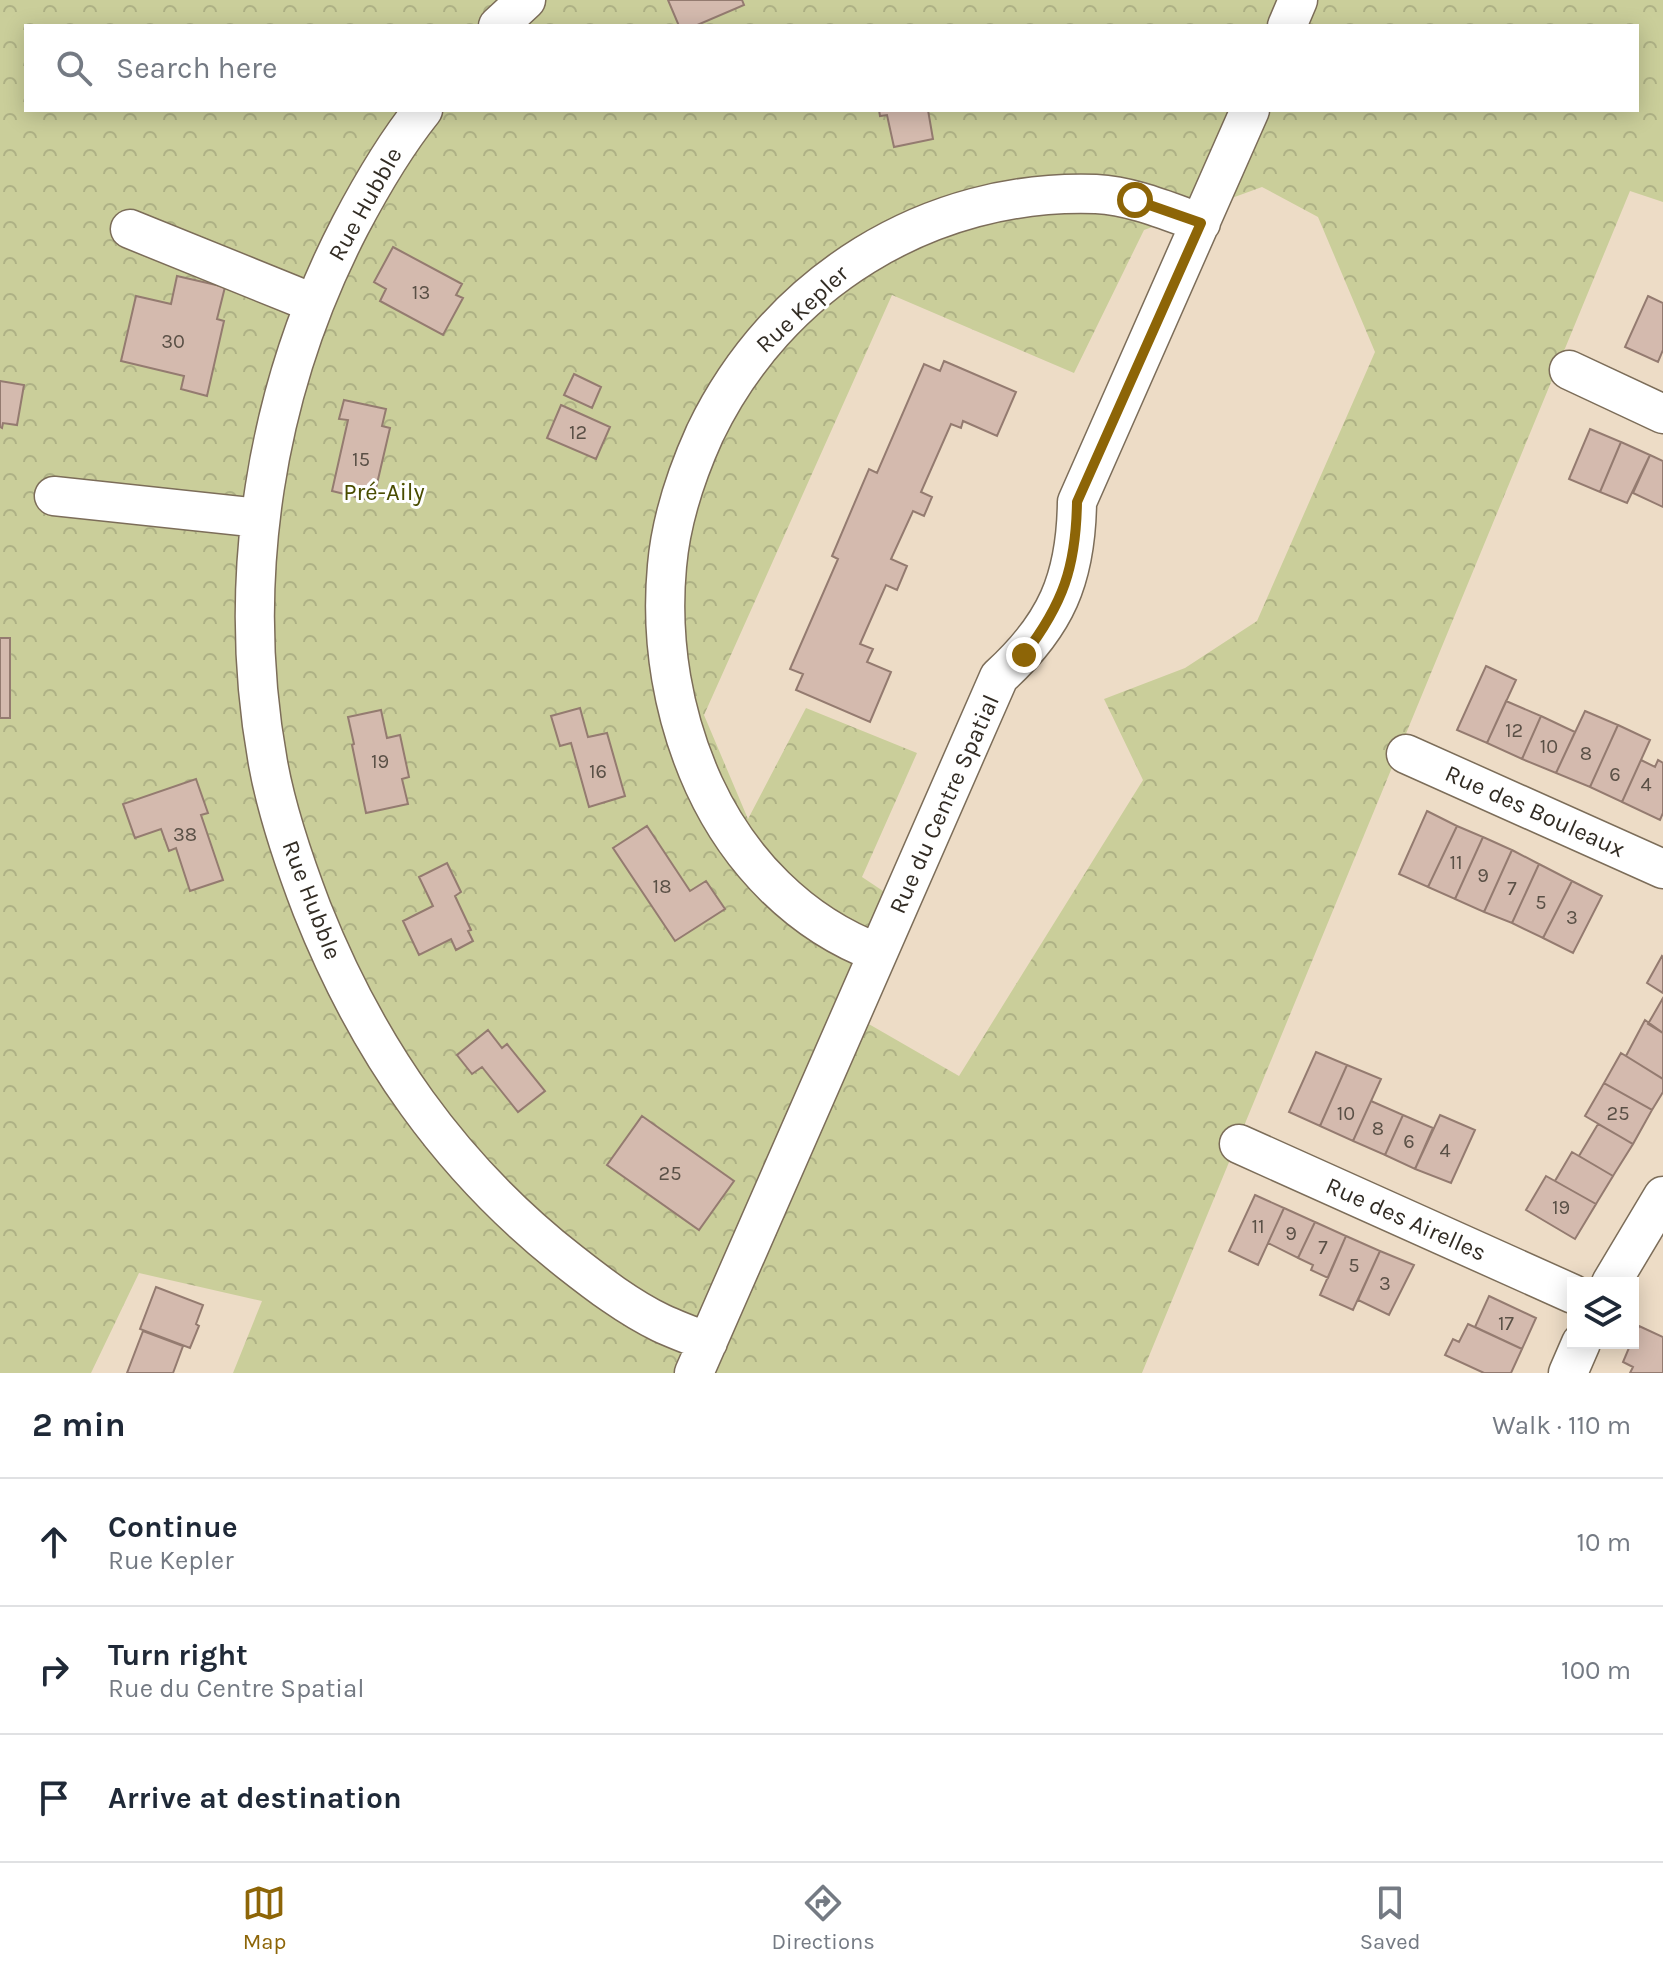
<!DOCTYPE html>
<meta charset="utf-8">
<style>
:root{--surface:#fff;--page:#f6f6f7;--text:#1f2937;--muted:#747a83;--line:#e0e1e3;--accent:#8d6507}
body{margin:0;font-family:Karla,sans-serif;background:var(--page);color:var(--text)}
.controls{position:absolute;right:24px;bottom:24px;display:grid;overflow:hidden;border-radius:0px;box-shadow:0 4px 20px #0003}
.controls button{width:72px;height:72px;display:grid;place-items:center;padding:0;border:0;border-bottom:2px solid var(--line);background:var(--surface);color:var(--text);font:40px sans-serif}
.stop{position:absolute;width:24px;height:24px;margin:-18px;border:6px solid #8d6507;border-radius:50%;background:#fff}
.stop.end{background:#8d6507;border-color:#fff;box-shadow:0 2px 8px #0008}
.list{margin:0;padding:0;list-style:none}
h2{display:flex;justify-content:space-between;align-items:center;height:104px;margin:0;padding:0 32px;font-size:34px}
h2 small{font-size:26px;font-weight:400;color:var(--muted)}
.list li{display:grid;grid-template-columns:52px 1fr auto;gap:24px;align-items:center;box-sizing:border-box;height:128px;padding:0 32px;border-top:2px solid var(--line)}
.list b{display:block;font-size:30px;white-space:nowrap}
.list p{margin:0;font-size:26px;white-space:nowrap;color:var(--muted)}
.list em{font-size:26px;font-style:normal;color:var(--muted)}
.icon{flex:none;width:44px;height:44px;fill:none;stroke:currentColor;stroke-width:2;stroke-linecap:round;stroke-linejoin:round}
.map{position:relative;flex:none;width:1663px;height:1373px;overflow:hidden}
.search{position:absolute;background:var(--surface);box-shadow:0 4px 20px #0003;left:24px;right:24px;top:24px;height:88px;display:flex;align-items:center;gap:20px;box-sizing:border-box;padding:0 28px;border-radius:0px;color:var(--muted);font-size:30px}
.sheet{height:488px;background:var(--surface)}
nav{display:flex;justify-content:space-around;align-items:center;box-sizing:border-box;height:112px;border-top:2px solid var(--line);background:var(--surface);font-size:22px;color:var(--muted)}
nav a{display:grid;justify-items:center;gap:4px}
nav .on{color:var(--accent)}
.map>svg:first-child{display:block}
</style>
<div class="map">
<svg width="1663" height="1373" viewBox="0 0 1663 1373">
<defs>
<pattern id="forest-crowns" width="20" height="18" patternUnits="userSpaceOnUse" patternTransform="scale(2)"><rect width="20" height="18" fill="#cace9a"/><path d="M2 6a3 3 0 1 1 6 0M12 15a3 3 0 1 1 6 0" fill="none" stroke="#aeb185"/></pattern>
</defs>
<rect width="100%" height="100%" fill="#eddcc6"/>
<path fill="url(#forest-crowns)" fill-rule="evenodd" d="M 0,0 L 1663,0 L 1663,202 L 1630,191 L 1142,1373 L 233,1373 L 262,1301 L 139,1273 L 91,1373 L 0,1373 ZM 26,26 L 1637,26 L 1637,110 L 26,110 ZM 1262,187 L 1318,217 L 1375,352 L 1257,621 L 1185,668 L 1104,699 L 1143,780 L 959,1076 L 834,1004 L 889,895 L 862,877 L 917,753 L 806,708 L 748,819 L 704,715 L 892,295 L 1074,373 L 1144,230 Z"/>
<path fill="#d4baae" stroke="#947b70" stroke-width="2" d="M 668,0 L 742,0 L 744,5 L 695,26 L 679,26 Z
M 879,110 L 928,110 L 933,139 L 894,147 L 887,115 L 880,116 Z
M 393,247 L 462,284 L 456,295 L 463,298 L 443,335 L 380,301 L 386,289 L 374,282 Z
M 177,276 L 225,287 L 217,319 L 224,321 L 207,396 L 181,389 L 184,376 L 121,361 L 136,296 L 171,304 Z
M 1648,296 L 1663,303 L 1663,350 L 1658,362 L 1625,347 Z
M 944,361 L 1016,392 L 997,436 L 963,421 L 961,428 L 951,424 L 921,492 L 932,497 L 924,516 L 913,511 L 891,559 L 907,566 L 897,590 L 886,585 L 860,644 L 873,649 L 867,662 L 891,672 L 870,722 L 796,690 L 803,674 L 790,669 L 838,559 L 832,556 L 869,469 L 877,473 L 924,364 L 940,371 Z
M 574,374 L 601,387 L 592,408 L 564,395 Z
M 0,381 L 24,385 L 17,425 L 3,423 L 2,428 L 0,427 Z
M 344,400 L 386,409 L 382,426 L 390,428 L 373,501 L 332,491 L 348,420 L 339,419 Z
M 561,405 L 610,427 L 596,459 L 547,438 Z
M 1590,429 L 1621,442 L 1600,492 L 1569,479 Z
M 1621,442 L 1650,455 L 1627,503 L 1600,492 Z
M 1650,455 L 1663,461 L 1663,507 L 1633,493 Z
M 0,638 L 10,638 L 10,718 L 0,718 Z
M 1486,666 L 1516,680 L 1487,743 L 1457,730 Z
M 1506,701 L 1541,716 L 1522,759 L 1487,743 Z
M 580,708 L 588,737 L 607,733 L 625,796 L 589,807 L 571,743 L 560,746 L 551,716 Z
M 381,710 L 387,738 L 400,735 L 409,777 L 402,779 L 408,804 L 366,813 L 352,745 L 354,744 L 348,717 Z
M 1585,711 L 1618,725 L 1590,787 L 1556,773 Z
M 1541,716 L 1575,732 L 1556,773 L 1522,759 Z
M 1618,725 L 1650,740 L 1622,802 L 1590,787 Z
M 1641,760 L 1655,767 L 1658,760 L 1663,763 L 1663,813 L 1660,820 L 1622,802 Z
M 196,779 L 208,813 L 201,815 L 223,880 L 190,891 L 176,848 L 169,851 L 161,829 L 135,838 L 123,804 Z
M 1427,811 L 1457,826 L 1428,887 L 1399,874 Z
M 647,826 L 690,891 L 706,881 L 725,909 L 675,941 L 613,848 Z
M 1457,826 L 1483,837 L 1455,899 L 1428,887 Z
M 1483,837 L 1512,850 L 1484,912 L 1455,899 Z
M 1512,850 L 1539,864 L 1512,923 L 1484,912 Z
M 447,863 L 461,892 L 455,896 L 471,930 L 468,931 L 473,941 L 456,950 L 451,939 L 419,955 L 403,921 L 433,906 L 419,877 Z
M 1539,864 L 1572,881 L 1543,938 L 1512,923 Z
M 1572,881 L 1602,896 L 1573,953 L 1543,938 Z
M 1662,956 L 1663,957 L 1663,993 L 1647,983 Z
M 1663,998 L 1663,1033 L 1648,1024 Z
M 1645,1020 L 1663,1033 L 1663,1079 L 1626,1056 Z
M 488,1030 L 502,1048 L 507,1044 L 545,1091 L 518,1112 L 482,1067 L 472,1074 L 457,1055 Z
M 1316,1052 L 1347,1065 L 1320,1126 L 1289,1112 Z
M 1621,1053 L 1663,1079 L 1663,1092 L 1652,1110 L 1604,1083 Z
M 1347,1065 L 1381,1079 L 1353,1141 L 1320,1126 Z
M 1604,1083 L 1652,1110 L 1633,1144 L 1585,1116 Z
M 1371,1101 L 1403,1115 L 1385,1155 L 1353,1141 Z
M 1403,1115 L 1433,1128 L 1415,1169 L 1385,1155 Z
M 1440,1115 L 1475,1130 L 1451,1183 L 1415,1169 Z
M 642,1116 L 734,1181 L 699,1230 L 607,1165 Z
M 1598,1124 L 1633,1144 L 1613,1176 L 1579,1156 Z
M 1572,1152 L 1613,1176 L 1596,1204 L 1555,1181 Z
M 1546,1176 L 1596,1204 L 1575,1239 L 1526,1210 Z
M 1255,1195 L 1284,1208 L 1258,1265 L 1229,1251 Z
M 1284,1208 L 1315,1222 L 1298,1258 L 1268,1243 Z
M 1315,1222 L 1346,1236 L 1328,1278 L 1311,1270 L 1313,1265 L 1298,1258 Z
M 1346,1236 L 1380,1251 L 1353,1310 L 1320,1295 Z
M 1380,1251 L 1414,1265 L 1389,1315 L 1358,1300 Z
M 156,1287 L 203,1305 L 196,1324 L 199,1326 L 190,1348 L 140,1329 Z
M 1489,1296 L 1536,1318 L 1522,1349 L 1475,1327 Z
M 1468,1324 L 1522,1349 L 1511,1373 L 1484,1373 L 1445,1355 L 1453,1339 L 1459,1342 Z
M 1639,1326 L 1663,1337 L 1663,1373 L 1630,1373 L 1633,1367 L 1623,1362 L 1631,1343 L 1633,1343 Z
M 143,1331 L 183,1346 L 173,1373 L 127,1373 Z"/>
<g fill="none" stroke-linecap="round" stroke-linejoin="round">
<g stroke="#7c6d59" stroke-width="41">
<path id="minor" d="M 498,26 L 526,0
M 1287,26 L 1298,0
M 423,110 C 394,146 371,186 350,226 C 265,390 235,581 268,763 C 277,813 294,862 312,909 C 368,1050 450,1168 570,1262 C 598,1284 628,1307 661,1323 C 676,1330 692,1336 708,1342
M 130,229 L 313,303
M 1569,370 L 1663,414
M 54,496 L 260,518
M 1406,754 L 1663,869
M 878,953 C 800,924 739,861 704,785 C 673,717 660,641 667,566 C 671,520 686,475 705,433 C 777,283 929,188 1096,194 C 1133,196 1167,211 1201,223
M 1239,1144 L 1573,1294
M 1611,1283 L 1663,1196
M 694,1373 L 999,677 C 1056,625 1076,579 1077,502 L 1250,110
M 1568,1373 L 1581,1343"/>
</g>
<use href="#minor" stroke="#fff" stroke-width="38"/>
</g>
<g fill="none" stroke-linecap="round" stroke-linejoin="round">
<path stroke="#8d6507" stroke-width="10" d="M 1024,655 C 1063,604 1076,567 1077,502 L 1201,223 L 1135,200"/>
</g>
<g text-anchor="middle" stroke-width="6" stroke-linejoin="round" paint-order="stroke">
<g font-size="20" fill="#5a5046">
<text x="421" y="299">13</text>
<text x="173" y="348">30</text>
<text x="578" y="439">12</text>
<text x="361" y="466">15</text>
<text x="1514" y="737">12</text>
<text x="1549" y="753">10</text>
<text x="1586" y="760">8</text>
<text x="380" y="768">19</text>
<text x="598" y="778">16</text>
<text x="1615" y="781">6</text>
<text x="1646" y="791">4</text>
<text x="185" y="841">38</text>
<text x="1456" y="869">11</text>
<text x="1483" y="882">9</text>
<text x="662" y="893">18</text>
<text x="1512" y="895">7</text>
<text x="1541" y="909">5</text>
<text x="1572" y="924">3</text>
<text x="1346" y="1120">10</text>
<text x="1618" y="1120">25</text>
<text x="1378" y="1135">8</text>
<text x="1409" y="1148">6</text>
<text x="1445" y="1157">4</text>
<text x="670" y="1180">25</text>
<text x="1561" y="1214">19</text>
<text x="1258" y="1233">11</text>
<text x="1291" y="1240">9</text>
<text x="1323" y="1254">7</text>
<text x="1354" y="1272">5</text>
<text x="1385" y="1290">3</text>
<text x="1506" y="1330">17</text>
</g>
<g font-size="24" fill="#322c24" stroke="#fff">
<text transform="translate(365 204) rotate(-61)" y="8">Rue Hubble</text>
<text transform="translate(802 309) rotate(-43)" y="8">Rue Kepler</text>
<text transform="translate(944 804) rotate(-66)" y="8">Rue du Centre Spatial</text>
<text transform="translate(1535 811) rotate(24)" y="8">Rue des Bouleaux</text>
<text transform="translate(312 900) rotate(69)" y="8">Rue Hubble</text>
<text transform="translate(1406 1219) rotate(24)" y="8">Rue des Airelles</text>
</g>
<g font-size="24" fill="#494c00" stroke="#fff">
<text x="384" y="500">Pré-Aily</text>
</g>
</g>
</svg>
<div class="controls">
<button><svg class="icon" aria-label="layers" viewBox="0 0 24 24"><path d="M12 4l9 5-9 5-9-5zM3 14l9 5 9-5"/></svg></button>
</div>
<div class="stop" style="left:1135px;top:200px"></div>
<div class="stop end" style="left:1024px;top:655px"></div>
<div class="search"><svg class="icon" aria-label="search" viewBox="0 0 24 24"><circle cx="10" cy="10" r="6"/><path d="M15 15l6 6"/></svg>Search here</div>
</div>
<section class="sheet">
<h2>2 min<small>Walk · 110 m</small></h2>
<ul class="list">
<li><svg class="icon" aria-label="ahead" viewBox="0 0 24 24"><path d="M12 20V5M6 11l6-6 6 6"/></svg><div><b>Continue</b><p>Rue Kepler</p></div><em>10 m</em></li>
<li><svg class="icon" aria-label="right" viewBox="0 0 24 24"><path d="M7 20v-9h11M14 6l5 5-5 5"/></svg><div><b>Turn right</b><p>Rue du Centre Spatial</p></div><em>100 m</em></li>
<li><svg class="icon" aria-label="arrive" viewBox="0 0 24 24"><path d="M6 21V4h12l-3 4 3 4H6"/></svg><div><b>Arrive at destination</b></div></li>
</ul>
</section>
<nav>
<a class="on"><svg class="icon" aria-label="map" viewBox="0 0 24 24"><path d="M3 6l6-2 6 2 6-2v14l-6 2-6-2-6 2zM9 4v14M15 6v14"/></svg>Map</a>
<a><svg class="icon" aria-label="directions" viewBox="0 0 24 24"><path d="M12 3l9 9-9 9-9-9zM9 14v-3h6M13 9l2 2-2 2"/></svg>Directions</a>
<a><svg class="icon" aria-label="saved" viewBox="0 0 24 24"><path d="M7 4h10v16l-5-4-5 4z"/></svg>Saved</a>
</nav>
